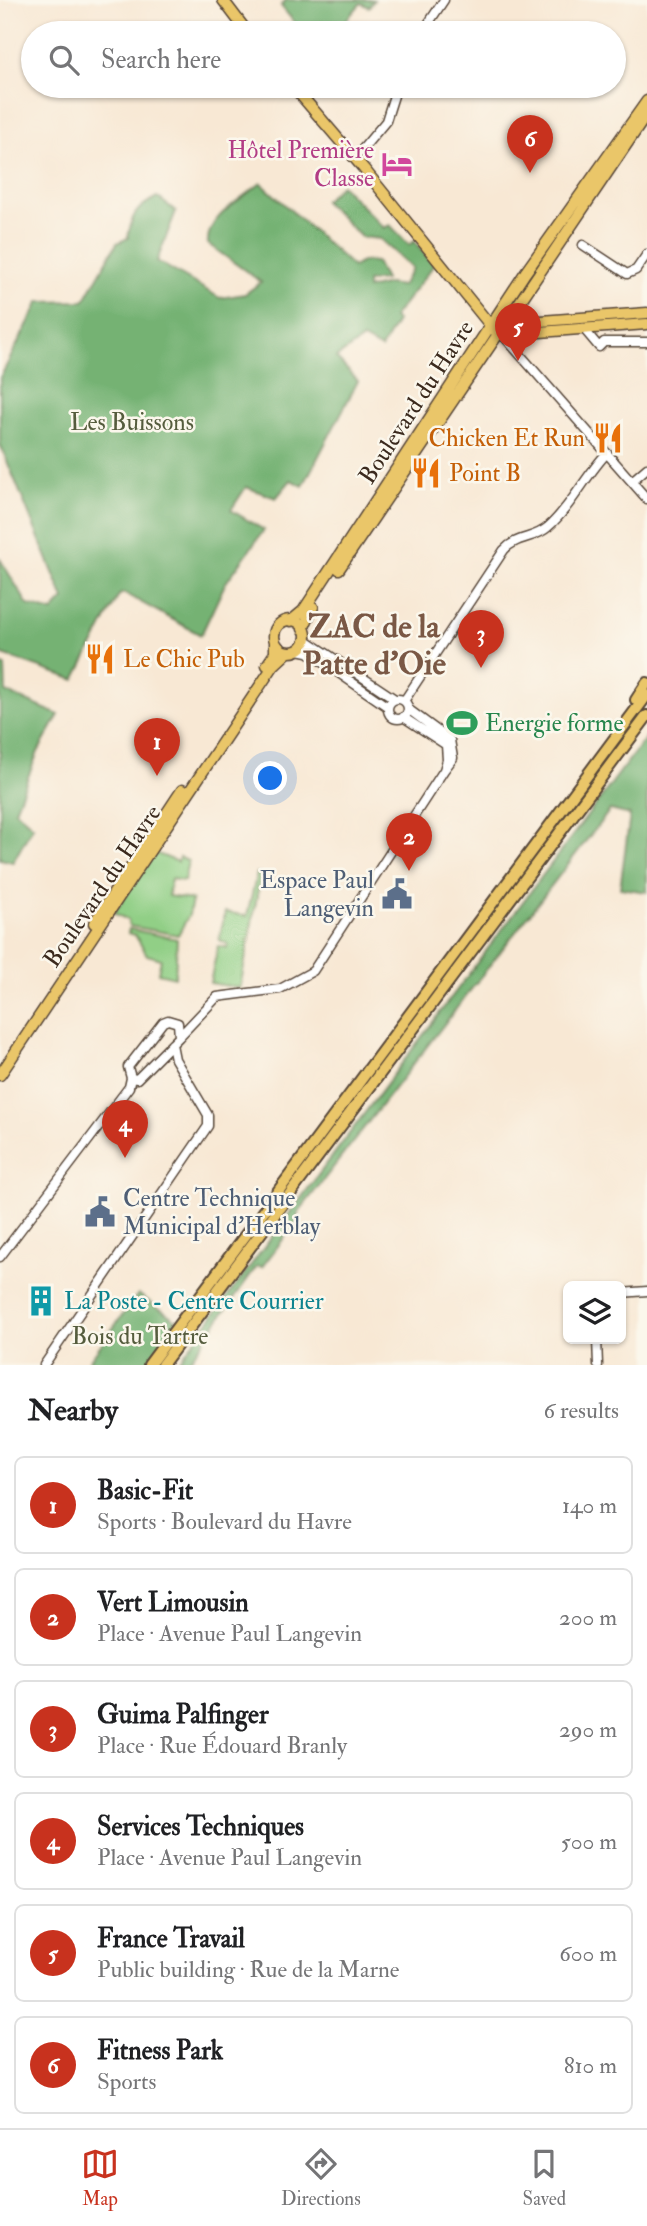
<!DOCTYPE html>
<meta charset="utf-8">
<style>
:root{--surface:#fff;--page:#f6f6f6;--text:#202124;--muted:#757577;--line:#e0e0e0;--accent:#c8321e}
body{margin:0;font-family:"IM FELL Double Pica",serif;background:var(--page);color:var(--text)}
.controls{position:absolute;right:21px;bottom:21px;display:grid;overflow:hidden;border-radius:10px;box-shadow:0 2px 5px #0004}
.controls button{width:63px;height:63px;display:grid;place-items:center;padding:0;border:0;border-bottom:2px solid var(--line);background:var(--surface);color:var(--text);font:35px sans-serif}
.you{position:absolute;left:271px;top:779px;width:24px;height:24px;margin:-18px;border:5px solid #fff;border-radius:50%;background:#1a73e8;box-shadow:0 0 0 10px #1a73e833}
.badge{display:grid;place-items:center;width:46px;height:46px;border-radius:50%;background:var(--accent);color:#fff;font-size:23px;font-weight:700}
.pin{position:absolute;translate:-50% -58px;filter:drop-shadow(0 2px 4px #0008)}
.pin::after{content:'';position:absolute;top:37px;width:24px;height:21px;background:inherit;clip-path:polygon(0 0,100% 0,50% 100%)}
.list{margin:0;padding:0;list-style:none}
h2{display:flex;justify-content:space-between;align-items:center;height:91px;margin:0;padding:0 28px;font-size:30px}
h2 small{font-size:23px;font-weight:400;color:var(--muted)}
.list li{display:grid;grid-template-columns:46px 1fr auto;gap:21px;align-items:center;box-sizing:border-box;height:98px;margin:0 14px 14px;padding:0 14px;border:2px solid var(--line);border-radius:10px}
.list b{display:block;font-size:26px;white-space:nowrap}
.list p{margin:0;font-size:23px;white-space:nowrap;color:var(--muted)}
.list em{font-size:23px;font-style:normal;color:var(--muted)}
.icon{flex:none;width:38px;height:38px;fill:none;stroke:currentColor;stroke-width:2;stroke-linecap:round;stroke-linejoin:round}
.map{position:relative;flex:none;width:647px;height:1365px;overflow:hidden}
.search{position:absolute;background:var(--surface);box-shadow:0 2px 5px #0004;left:21px;right:21px;top:21px;height:77px;display:flex;align-items:center;gap:18px;box-sizing:border-box;padding:0 24px;border-radius:38px;color:var(--muted);font-size:26px}
.sheet{height:763px;background:var(--surface)}
nav{display:flex;justify-content:space-around;align-items:center;box-sizing:border-box;height:98px;border-top:2px solid var(--line);background:var(--surface);font-size:19px;color:var(--muted)}
nav a{display:grid;justify-items:center;gap:4px}
nav .on{color:var(--accent)}
.map>svg:first-child{display:block}
</style>
<div class="map">
<svg width="647" height="1365" viewBox="0 0 647 1365">
<rect width="100%" height="100%" fill="#fbf7ec"/>
<filter id="ink" filterUnits="userSpaceOnUse"><feTurbulence type="fractalNoise" baseFrequency=".0143" numOctaves="2"/><feDisplacementMap in="SourceGraphic" scale="14" xChannelSelector="R" yChannelSelector="G"/><feConvolveMatrix kernelMatrix="1 2 1 2 8 2 1 2 1" color-interpolation-filters="sRGB"/></filter>
<filter id="wash" filterUnits="userSpaceOnUse"><feTurbulence type="fractalNoise" baseFrequency=".00686" numOctaves="4" result="noise"/><feDisplacementMap in="SourceGraphic" scale="28" xChannelSelector="R" yChannelSelector="G"/><feGaussianBlur stdDeviation="1.57" result="paint"/><feColorMatrix in="noise" values="0 0 0 0 0 0 0 0 0 0 0 0 0 0 0 0 0 1.4 0 .05"/><feComposite in="paint" operator="in"/></filter>
<g filter="url(#wash)">
<rect width="100%" height="100%" fill="#f8e8d4"/>
<path fill="#91cf86" stroke="#667c52" stroke-width="2" d="M 155,853 L 178,862 L 179,857 L 188,861 L 184,881 L 171,879 L 168,896 L 192,900 L 189,915 L 178,935 L 129,926 L 128,920 L 114,913 Z
M 257,873 L 261,874 L 240,988 L 210,983 L 218,946 L 227,948 L 228,944 L 219,940 L 225,912 L 247,916 Z
M 129,929 L 177,939 L 175,977 L 158,973 L 161,959 L 147,955 L 135,935 L 128,933 Z"/>
<path fill="#74b273" stroke="#586e48" stroke-width="2" d="M 286,0 L 374,0 L 369,7 L 361,3 L 335,33 L 303,33 L 281,6 Z
M 261,183 L 353,267 L 363,261 L 376,262 L 385,280 L 367,282 L 367,289 L 388,284 L 402,286 L 412,268 L 380,239 L 361,237 L 324,201 L 341,185 L 384,228 L 390,225 L 409,245 L 414,241 L 434,265 L 393,318 L 397,321 L 381,349 L 363,339 L 336,358 L 358,381 L 303,486 L 291,480 L 276,498 L 246,487 L 231,510 L 264,530 L 225,584 L 201,635 L 124,593 L 119,595 L 75,680 L 0,654 L 0,559 L 28,605 L 52,612 L 64,599 L 0,444 L 0,378 L 39,302 L 84,301 L 117,243 L 128,238 C 131,215 136,208 157,197 L 176,211 L 157,261 L 220,298 L 245,294 L 261,282 L 208,244 C 205,218 243,198 261,183 Z
M 0,664 L 5,666 L 6,692 L 59,715 L 38,752 L 15,810 L 33,826 L 13,862 L 0,859 Z
M 647,736 L 647,892 L 620,888 L 630,815 L 610,810 L 298,1213 L 297,1221 L 262,1267 L 257,1266 L 186,1365 L 176,1365 Z
M 138,1294 L 181,1323 L 149,1365 L 86,1365 Z"/>
</g>
<g filter="url(#ink)">
<g fill="none" stroke-linecap="round" stroke-linejoin="round">
<g stroke="#574639" stroke-width="11">
<path id="minor" d="M 422,33 L 444,0
M 355,158 L 386,121 L 397,86
M 583,245 L 627,274 L 636,270 L 647,254
M 583,328 L 599,347 L 604,342 L 647,342
M 501,333 L 647,499
M 632,481 L 647,468
M 305,639 L 395,699
M 298,650 L 308,652 L 388,707
M388 709a10 10 0 1 1 20 0a10 10 0 1 1-20 0Z
M 404,701 L 504,550 C 516,536 535,539 548,527 C 571,507 586,475 607,453
M 403,717 L 446,745 L 447,760 L 444,770 L 453,758 L 450,740 L 408,709
M 168,1020 L 178,1023 L 179,1037 L 137,1079 L 131,1078 L 128,1067 L 163,1022 Z
M 179,1037 L 217,997 L 280,989 L 313,971 L 444,770
M 0,1257 L 129,1087 L 131,1078
M 621,1293 L 647,1291
M 597,1339 L 598,1365
M 44,1365 L 208,1126 L 208,1115 L 175,1059 L 172,1044"/>
</g>
<g stroke="#574639" stroke-width="13">
<path id="major" d="M 223,0 L 248,33
M 293,86 L 364,169 L 494,330 L 513,334 L 647,324
M 521,301 L 526,316 L 539,323
M 501,324 L 647,313
M 339,569 L 647,114
M274 636a16 16 0 1 1 32 0a16 16 0 1 1-32 0Z
M 291,621 L 303,611 L 525,273 L 647,101
M 303,629 L 313,607
M 267,665 L 275,653 L 275,643
M 94,923 L 182,790
M 0,1075 L 274,665 L 288,652"/>
</g>
<g stroke="#574639" stroke-width="14">
<path id="highway" d="M 636,700 L 647,683
M 149,1365 L 647,695
M 162,1365 L 647,716"/>
</g>
<use href="#minor" stroke="#fff" stroke-width="8"/>
<use href="#major" stroke="#eac669" stroke-width="10"/>
<use href="#highway" stroke="#eac669" stroke-width="10"/>
</g>
</g>
<defs>
<g id="hotel-bare" transform="scale(2.415)"><path d="M-6-4.5h1.5V1H6V5H4.5V3h-9V5H-6ZM-4 0a1.8 1.8 0 1 1 3.6 0ZM.5 0V-2.5h3Q6-2.5 6 0Z" fill="#d1479c" stroke="#fbf7ec" stroke-width="2.5" paint-order="stroke"/></g>
<g id="restaurant-bare" transform="scale(2.415)"><path d="M-5-6h1v4h1v-4h1v4h1v-4h1v5L-1.5 .5V6h-2V.5L-5-1ZM5-6V6H3V1.5H1.5Q1.5-4 5-6Z" fill="#e8710a" stroke="#fbf7ec" stroke-width="2.5" paint-order="stroke"/></g>
<g id="stadium-bare" transform="scale(2.415)"><path d="M0-5a6.5 5 0 1 0 0 10a6.5 5 0 1 0 0-10ZM-3.5-1.8h7v3.6h-7Z" fill="#2e9e5b" stroke="#fbf7ec" stroke-width="2.5" paint-order="stroke"/></g>
<g id="civic-bare" transform="scale(2.415)"><path d="M-.6-6.5H3V-4.5H.6V-3L4-1V1h2V6H-6V1h2V-1L-.6-3ZM-1.2 2.5V6h2.4V2.5Z" fill="#5c6f8a" stroke="#fbf7ec" stroke-width="2.5" paint-order="stroke"/></g>
<g id="building-bare" transform="scale(2.415)"><path d="M-4-6H4V6H1V3H-1V6H-4ZM-2.5-4.3h1.7v1.8h-1.7ZM.8-4.3h1.7v1.8H.8ZM-2.5-1h1.7V.8h-1.7ZM.8-1h1.7V.8H.8Z" fill="#0f9aa8" stroke="#fbf7ec" stroke-width="2.5" paint-order="stroke"/></g>
</defs>
<g fill-rule="evenodd">
<use href="#hotel-bare" x="397" y="164"/>
<use href="#restaurant-bare" x="608" y="438"/>
<use href="#restaurant-bare" x="426" y="473"/>
<use href="#restaurant-bare" x="100" y="659"/>
<use href="#stadium-bare" x="462" y="723"/>
<use href="#civic-bare" x="397" y="894"/>
<use href="#civic-bare" x="100" y="1212"/>
<use href="#building-bare" x="41" y="1301"/>
</g>
<g text-anchor="middle" stroke-width="5" stroke-linejoin="round" paint-order="stroke">
<g font-size="24" fill="#b23c85" stroke="#fbf7ec" text-anchor="end">
<text x="374" y="158">Hôtel Première<tspan x="374" dy="28">Classe</tspan></text>
</g>
<g font-size="24" fill="#3b2a1e" stroke="#fbf7ec">
<text transform="translate(416 402) rotate(-57)" y="8">Boulevard du Havre</text>
<text transform="translate(102 886) rotate(-56)" y="8">Boulevard du Havre</text>
</g>
<g font-size="24" fill="#555c3d" stroke="#fbf7ec">
<text x="132" y="430">Les Buissons</text>
<text x="140" y="1344">Bois du Tartre</text>
</g>
<g font-size="24" fill="#c56008" stroke="#fbf7ec" text-anchor="start">
<text x="585" y="446" text-anchor="end">Chicken Et Run</text>
<text x="449" y="481">Point B</text>
<text x="123" y="667">Le Chic Pub</text>
</g>
<g font-size="24" fill="#27864d" stroke="#fbf7ec" text-anchor="start">
<text x="485" y="731">Energie forme</text>
</g>
<g font-size="24" fill="#4e5e75" stroke="#fbf7ec" text-anchor="end">
<text x="374" y="888">Espace Paul<tspan x="374" dy="28">Langevin</tspan></text>
<text x="123" y="1206" text-anchor="start">Centre Technique<tspan x="123" dy="28">Municipal d'Herblay</tspan></text>
</g>
<g font-size="24" fill="#0d838f" stroke="#fbf7ec" text-anchor="start">
<text x="64" y="1309">La Poste - Centre Courrier</text>
</g>
<g font-size="32" font-weight="bold" fill="#7a5845" stroke="#fbf7ec">
<text x="374" y="637">ZAC de la<tspan x="374" dy="37">Patte d'Oie</tspan></text>
</g>
</g>
</svg>
<div class="controls">
<button><svg class="icon" aria-label="layers" viewBox="0 0 24 24"><path d="M12 4l9 5-9 5-9-5zM3 14l9 5 9-5"/></svg></button>
</div>
<div class="you"></div>
<div class="pin badge" style="left:157px;top:776px">1</div>
<div class="pin badge" style="left:409px;top:871px">2</div>
<div class="pin badge" style="left:481px;top:668px">3</div>
<div class="pin badge" style="left:125px;top:1158px">4</div>
<div class="pin badge" style="left:518px;top:361px">5</div>
<div class="pin badge" style="left:530px;top:173px">6</div>
<div class="search"><svg class="icon" aria-label="search" viewBox="0 0 24 24"><circle cx="10" cy="10" r="6"/><path d="M15 15l6 6"/></svg>Search here</div>
</div>
<section class="sheet">
<h2>Nearby<small>6 results</small></h2>
<ul class="list">
<li><span class="badge">1</span><div><b>Basic-Fit</b><p>Sports · Boulevard du Havre</p></div><em>140 m</em></li>
<li><span class="badge">2</span><div><b>Vert Limousin</b><p>Place · Avenue Paul Langevin</p></div><em>200 m</em></li>
<li><span class="badge">3</span><div><b>Guima Palfinger</b><p>Place · Rue Édouard Branly</p></div><em>290 m</em></li>
<li><span class="badge">4</span><div><b>Services Techniques</b><p>Place · Avenue Paul Langevin</p></div><em>500 m</em></li>
<li><span class="badge">5</span><div><b>France Travail</b><p>Public building · Rue de la Marne</p></div><em>600 m</em></li>
<li><span class="badge">6</span><div><b>Fitness Park</b><p>Sports</p></div><em>810 m</em></li>
</ul>
</section>
<nav>
<a class="on"><svg class="icon" aria-label="map" viewBox="0 0 24 24"><path d="M3 6l6-2 6 2 6-2v14l-6 2-6-2-6 2zM9 4v14M15 6v14"/></svg>Map</a>
<a><svg class="icon" aria-label="directions" viewBox="0 0 24 24"><path d="M12 3l9 9-9 9-9-9zM9 14v-3h6M13 9l2 2-2 2"/></svg>Directions</a>
<a><svg class="icon" aria-label="saved" viewBox="0 0 24 24"><path d="M7 4h10v16l-5-4-5 4z"/></svg>Saved</a>
</nav>
